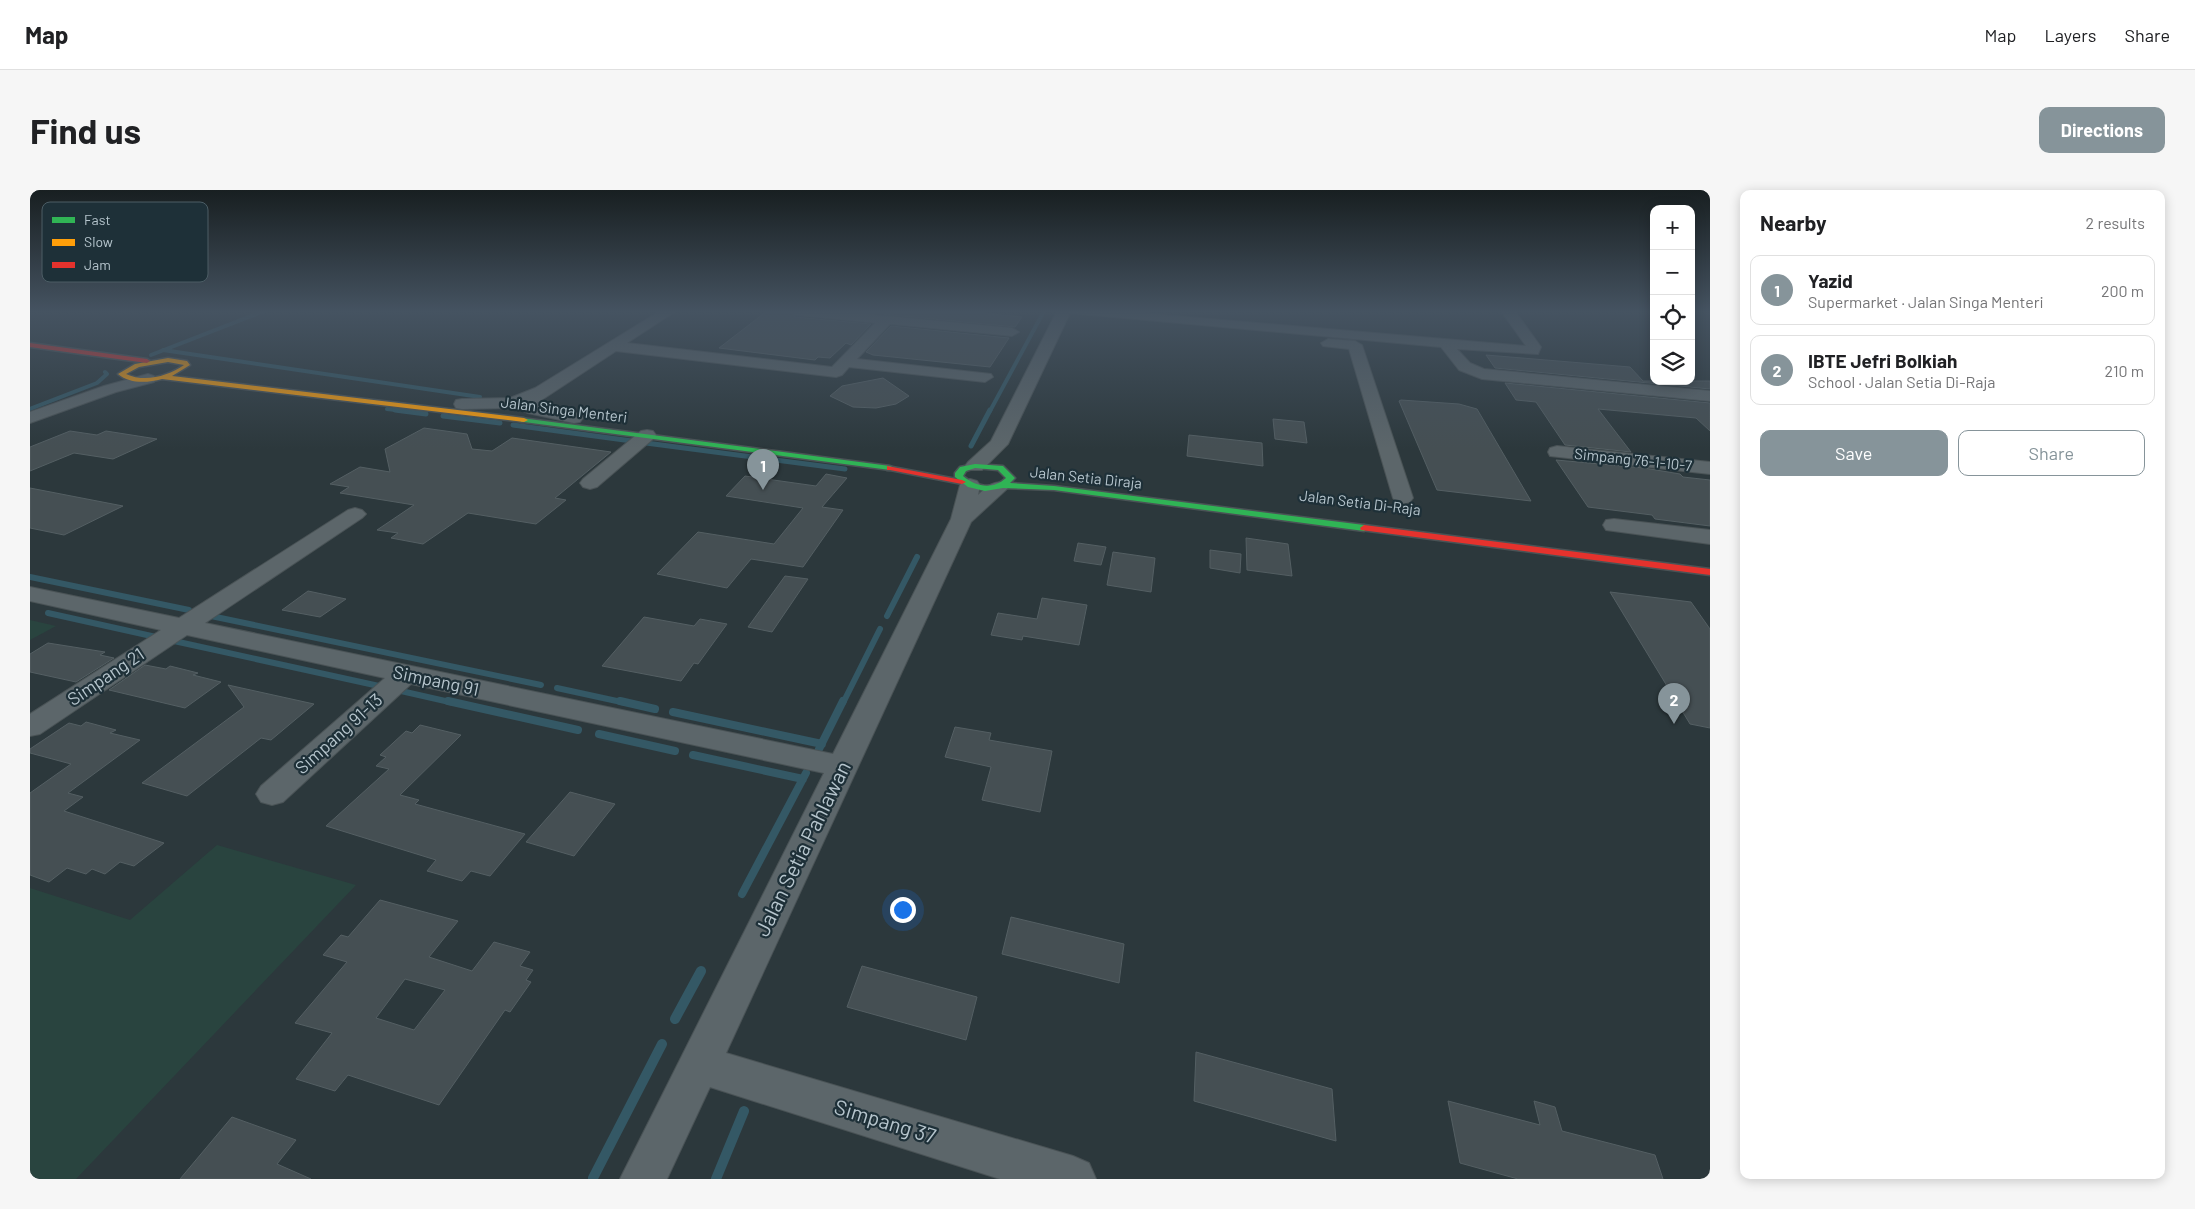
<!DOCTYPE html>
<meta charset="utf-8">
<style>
:root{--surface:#fff;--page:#f6f6f6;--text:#202124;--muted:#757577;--line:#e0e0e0;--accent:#86949a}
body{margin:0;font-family:Barlow,sans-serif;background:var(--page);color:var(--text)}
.controls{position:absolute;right:15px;top:15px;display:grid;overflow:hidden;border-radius:10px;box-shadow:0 2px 12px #0003}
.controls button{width:45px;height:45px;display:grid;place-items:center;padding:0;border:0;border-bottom:1px solid var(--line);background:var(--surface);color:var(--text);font:25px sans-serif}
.you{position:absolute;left:872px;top:719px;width:18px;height:18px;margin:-12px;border:4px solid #fff;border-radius:50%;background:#1a73e8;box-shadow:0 0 0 8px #1a73e833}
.badge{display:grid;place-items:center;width:32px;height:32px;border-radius:50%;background:var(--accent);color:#fff;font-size:16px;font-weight:700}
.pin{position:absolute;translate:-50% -41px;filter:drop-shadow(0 1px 2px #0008)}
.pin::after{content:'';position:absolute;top:26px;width:18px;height:15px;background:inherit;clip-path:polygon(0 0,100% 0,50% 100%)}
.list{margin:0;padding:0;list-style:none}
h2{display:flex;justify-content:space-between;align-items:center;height:65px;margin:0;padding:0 20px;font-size:21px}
h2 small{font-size:16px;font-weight:400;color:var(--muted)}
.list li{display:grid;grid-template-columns:32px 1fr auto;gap:15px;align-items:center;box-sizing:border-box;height:70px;margin:0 10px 10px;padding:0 10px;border:1px solid var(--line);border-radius:10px}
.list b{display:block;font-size:19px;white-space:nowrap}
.list p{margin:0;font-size:16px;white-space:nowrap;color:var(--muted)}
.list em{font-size:16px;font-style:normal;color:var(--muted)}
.actions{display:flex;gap:10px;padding:15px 20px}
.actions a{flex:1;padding:11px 0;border:1px solid var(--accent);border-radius:10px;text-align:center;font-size:18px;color:var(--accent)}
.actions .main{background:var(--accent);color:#fff}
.icon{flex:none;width:28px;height:28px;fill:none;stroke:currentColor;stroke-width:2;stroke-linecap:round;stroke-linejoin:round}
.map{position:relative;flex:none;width:1680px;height:989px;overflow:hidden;border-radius:10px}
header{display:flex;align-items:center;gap:30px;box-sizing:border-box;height:70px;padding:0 25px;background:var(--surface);border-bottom:1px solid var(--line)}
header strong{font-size:24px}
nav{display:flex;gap:28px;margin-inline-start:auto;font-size:18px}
.intro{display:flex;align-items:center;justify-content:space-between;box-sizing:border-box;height:120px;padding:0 30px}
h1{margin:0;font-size:35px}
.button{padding:12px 22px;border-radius:10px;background:var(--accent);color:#fff;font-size:18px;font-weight:700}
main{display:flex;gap:30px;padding:0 30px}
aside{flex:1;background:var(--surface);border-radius:10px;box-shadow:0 2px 12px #0003}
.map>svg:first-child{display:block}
</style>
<header>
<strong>Map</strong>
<nav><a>Map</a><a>Layers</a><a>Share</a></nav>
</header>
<div class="intro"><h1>Find us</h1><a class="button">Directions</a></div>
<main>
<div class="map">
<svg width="1680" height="989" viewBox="0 0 1680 989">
<rect width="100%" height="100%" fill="#2c383c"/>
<path fill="#29443f" d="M 0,430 L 26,436 L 0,450 Z
M 187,655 L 326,695 L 46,989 L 0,989 L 0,698 L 100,730 Z"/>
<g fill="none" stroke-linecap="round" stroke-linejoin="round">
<path stroke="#345865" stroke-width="4" d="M 133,160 L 450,207
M 121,165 L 234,121
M 0,219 L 67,193 L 77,184 L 75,182
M 357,219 L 375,221
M 960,221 L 1014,121"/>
<path stroke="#345865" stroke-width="5" d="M 365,220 L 396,224
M 413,226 L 470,233
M 483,235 L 602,251
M 616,253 L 815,279
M 941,256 L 960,220"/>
<path stroke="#345865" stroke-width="6" d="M 0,387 L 159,420
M 18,423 L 126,447
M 181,426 L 511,495
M 857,426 L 887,367
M 144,451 L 349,496
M 527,498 L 596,513
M 371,501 L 424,513
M 813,513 L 850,439"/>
<path stroke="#345865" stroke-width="8" d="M 418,511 L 548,540
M 590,511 L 625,519
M 643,522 L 792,554
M 569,544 L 645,561
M 789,559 L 813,511
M 663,565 L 773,589
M 712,704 L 776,583"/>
<path stroke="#345865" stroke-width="10" d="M 645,829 L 671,781
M 563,988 L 632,854
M 686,989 L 714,921"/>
</g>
<path fill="#454f53" stroke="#545f63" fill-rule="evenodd" d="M 737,121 L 757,121 L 765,127 L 841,134 L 821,155 L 816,153 L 800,168 L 788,167 L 785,170 L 689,158 Z
M 820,121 L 933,121 L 992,127 L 985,137 Z
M 861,136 L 979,148 L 960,177 L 843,165 L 836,162 Z
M 1456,165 L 1600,177 L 1613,191 L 1680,191 L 1680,199 L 1465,178 Z
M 853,188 L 879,206 L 866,214 L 846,218 L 823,217 L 800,206 L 812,196 Z
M 1475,193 L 1680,213 L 1680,241 L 1666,228 L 1568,219 L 1601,262 L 1535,255 L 1506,212 L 1486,210 Z
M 1371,210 L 1429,214 L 1447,219 L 1501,311 L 1407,300 L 1369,211 Z
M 1243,229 L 1274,232 L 1277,253 L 1245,249 Z
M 394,238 L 437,244 L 442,259 L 462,261 L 482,248 L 581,262 L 525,308 L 536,310 L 506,334 L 438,323 L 393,354 L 361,348 L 368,343 L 347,340 L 384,315 L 310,303 L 319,297 L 300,294 L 330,277 L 360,282 L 355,259 Z
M 40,241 L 67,245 L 76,241 L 127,249 L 83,269 L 44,263 L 0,281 L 0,257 Z
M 1159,245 L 1232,253 L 1233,276 L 1157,266 Z
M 1526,270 L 1614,278 L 1650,284 L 1653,287 L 1680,290 L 1680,336 L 1625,329 L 1622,325 L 1558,317 Z
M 796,284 L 817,288 L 792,317 L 813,320 L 773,377 L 721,369 L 697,398 L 627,384 L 668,342 L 744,354 L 773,318 L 696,306 L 715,286 L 786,296 Z
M 0,298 L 93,316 L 34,345 L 0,338 Z
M 1216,348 L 1258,354 L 1262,386 L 1217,380 Z
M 1048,353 L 1076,357 L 1071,375 L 1044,371 Z
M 1180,360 L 1211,364 L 1210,383 L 1180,378 Z
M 1083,362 L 1125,368 L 1121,402 L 1077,395 Z
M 755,386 L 778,389 L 742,442 L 718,437 Z
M 278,401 L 316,409 L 290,427 L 252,420 Z
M 1580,402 L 1661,412 L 1680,439 L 1680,538 L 1660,534 Z
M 1012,408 L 1057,415 L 1049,455 L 993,446 L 992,450 L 961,445 L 968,423 L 1007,429 Z
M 614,427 L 664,436 L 670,429 L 697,434 L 668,474 L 664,473 L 651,491 L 572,476 Z
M 18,453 L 75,462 L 70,465 L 84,468 L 46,492 L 0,482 L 0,464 Z
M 115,475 L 136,479 L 140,476 L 168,483 L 163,485 L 191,492 L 155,518 L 79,500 Z
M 198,495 L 284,514 L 241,550 L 231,548 L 157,606 L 112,593 L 214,517 Z
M 56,532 L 86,540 L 80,543 L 110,550 L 38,603 L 53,607 L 34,621 L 134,653 L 104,676 L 90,672 L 75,684 L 62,679 L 56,684 L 37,678 L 19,692 L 0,685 L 0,603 L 41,574 L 0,563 L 0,559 L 39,533 L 51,536 Z
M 390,535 L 431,545 L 370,605 L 389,610 L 385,614 L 495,644 L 460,686 L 441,681 L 432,691 L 397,681 L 406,670 L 296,636 L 359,579 L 346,576 L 356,567 L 350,565 L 376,541 L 382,543 Z
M 925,537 L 961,543 L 959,550 L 1022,561 L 1010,622 L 952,610 L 961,577 L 915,567 Z
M 540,602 L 585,614 L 544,666 L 496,652 Z
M 350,710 L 428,731 L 399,767 L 442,781 L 464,752 L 500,762 L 490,776 L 503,780 L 496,790 L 501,792 L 480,822 L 475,820 L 409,915 L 318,885 L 305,901 L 266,889 L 302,843 L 265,833 L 317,772 L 293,765 L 311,745 L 318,747 ZM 375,789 L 415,800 L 384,840 L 346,828 Z
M 981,727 L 1094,754 L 1089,793 L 972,764 Z
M 832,776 L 947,807 L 936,850 L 817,817 Z
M 1166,862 L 1302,899 L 1306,951 L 1164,911 Z
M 1418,911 L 1510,935 L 1504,911 L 1525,917 L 1532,941 L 1625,965 L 1633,989 L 1488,989 L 1430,973 Z
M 202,927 L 266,950 L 247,974 L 281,989 L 150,989 Z"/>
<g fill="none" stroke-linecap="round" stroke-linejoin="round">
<g stroke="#4a5356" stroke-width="2">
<path id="street" d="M 630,121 L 646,121 L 597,153 L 802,177 L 845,133 L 765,125 L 759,121 L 804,121 L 982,138 L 989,142 L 982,146 L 860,134 L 827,169 L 961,184 L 963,187 L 955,192 L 819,177 L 812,185 L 806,187 L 586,161 L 507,213 L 550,224 L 553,228 L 550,232 L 544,233 L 498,223 L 493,221 L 490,216 L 482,218 L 432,219 L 426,218 L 424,214 L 426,210 L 432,209 L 480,208 L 505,198 Z
M 1027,121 L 1088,121 L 1496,156 L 1471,121 L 1485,121 L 1511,157 L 1508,164 L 1427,159 L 1440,173 L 1454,179 L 1680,201 L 1680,211 L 1452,189 L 1429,180 L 1411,157 L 1040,123 L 978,254 L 952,280 L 938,280 L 935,276 L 938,272 L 961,251 Z
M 1298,149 L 1325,151 L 1332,155 L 1383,308 L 1380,312 L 1373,314 L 1366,312 L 1363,308 L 1319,159 L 1293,156 L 1291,153 Z
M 118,184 L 124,186 L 126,189 L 124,192 L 86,202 L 0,233 L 0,222 L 74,196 Z
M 617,240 L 623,241 L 626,245 L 623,249 L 567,297 L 560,299 L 553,297 L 550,293 L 553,289 L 611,241 Z
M 1527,256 L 1680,272 L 1680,284 L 1520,266 L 1518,262 L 1520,258 Z
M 940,289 L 947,291 L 950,295 L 948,305 C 957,297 963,290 976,293 L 979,297 L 941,332 L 696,863 L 1043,966 L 1059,973 L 1066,989 L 970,989 L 680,897 L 637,989 L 590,989 L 794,583 L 381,494 L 253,612 L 242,615 L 231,612 L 226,604 L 231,596 L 355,488 L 157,445 L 10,544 L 0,546 L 0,524 L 131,440 L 0,411 L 0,397 L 149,428 L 318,320 L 325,318 L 332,320 L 336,324 L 332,328 L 175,433 L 803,564 L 921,329 L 930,295 L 933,291 Z
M 1584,329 L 1680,340 L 1680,354 L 1576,340 L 1573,335 L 1576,330 Z"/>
</g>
<g stroke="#4a5356" stroke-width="3">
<path id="fast" d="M 491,228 L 860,276 L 864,278 L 860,280 L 494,232 L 491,232 Z
M 945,274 L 973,276 L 985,288 L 980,293 L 1024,296 L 1334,335 L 1338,338 L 1334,341 L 1024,300 L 973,298 L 955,301 L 938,297 L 925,287 L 925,283 L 930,277 ZM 945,278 L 968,280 L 976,288 C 963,300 946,297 933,286 L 936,281 Z"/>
</g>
<g stroke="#4a5356" stroke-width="3">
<path id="slow" d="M 138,168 L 157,171 L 160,175 L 142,186 L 494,228 L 498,230 L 494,232 L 132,189 C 117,193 100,194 88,184 L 105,174 ZM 138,172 L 154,175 C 138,186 115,193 96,184 L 109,177 Z"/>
</g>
<g stroke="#4a5356" stroke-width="3">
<path id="jam" d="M 0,153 L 117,169 L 120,171 L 117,173 L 0,157 Z
M 857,276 L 932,290 L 936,292 L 932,294 L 860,280 L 857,280 Z
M 1334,335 L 1680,379 L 1680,385 L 1331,340 L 1330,338 Z"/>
</g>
<use href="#street" fill="#5c666a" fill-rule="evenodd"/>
<use href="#fast" fill="#30b455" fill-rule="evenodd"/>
<use href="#slow" fill="#ff9f0a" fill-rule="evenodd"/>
<use href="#jam" fill="#e5322d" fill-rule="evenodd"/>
</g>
<linearGradient id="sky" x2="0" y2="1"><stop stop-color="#181f21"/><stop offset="0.47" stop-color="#455361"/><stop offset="1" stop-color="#455361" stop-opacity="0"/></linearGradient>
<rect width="1680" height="259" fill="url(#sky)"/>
<g text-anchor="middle" stroke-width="4.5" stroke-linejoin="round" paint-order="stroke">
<g font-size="15" fill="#b6c5cd" stroke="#1e3038">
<text transform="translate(534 220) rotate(7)" y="5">Jalan Singa Menteri</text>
<text transform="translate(1603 270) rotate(6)" y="5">Simpang 76-1-10-7</text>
<text transform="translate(1056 288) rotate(6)" y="5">Jalan Setia Diraja</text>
<text transform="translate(1330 313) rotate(7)" y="5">Jalan Setia Di-Raja</text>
</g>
<g font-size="18" fill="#b6c5cd" stroke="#1e3038">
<text transform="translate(76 487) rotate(-34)" y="6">Simpang 21</text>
<text transform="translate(406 491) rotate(12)" y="6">Simpang 91</text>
<text transform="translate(309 544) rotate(-42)" y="6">Simpang 91-13</text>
</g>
<g font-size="21" fill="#b6c5cd" stroke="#1e3038">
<text transform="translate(773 659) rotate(-64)" y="7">Jalan Setia Pahlawan</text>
<text transform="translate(855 932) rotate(17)" y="7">Simpang 37</text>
</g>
</g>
<rect x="12" y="12" width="166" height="80" rx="8" fill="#1e3038" stroke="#4c5d65" stroke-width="1"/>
<rect x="22" y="27" width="23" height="6" fill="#30b455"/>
<rect x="22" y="49" width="23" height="7" fill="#ff9f0a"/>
<rect x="22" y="72" width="23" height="6" fill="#e5322d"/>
<g font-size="14" fill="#b6c5cd">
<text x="54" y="35">Fast</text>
<text x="54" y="57">Slow</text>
<text x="54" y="80">Jam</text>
</g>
</svg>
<div class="controls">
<button>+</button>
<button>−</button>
<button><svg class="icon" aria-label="locate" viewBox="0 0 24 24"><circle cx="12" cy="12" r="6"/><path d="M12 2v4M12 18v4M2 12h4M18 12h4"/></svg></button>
<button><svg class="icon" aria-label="layers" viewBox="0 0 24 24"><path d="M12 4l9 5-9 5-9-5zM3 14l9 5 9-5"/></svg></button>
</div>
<div class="you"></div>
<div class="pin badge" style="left:733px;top:300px">1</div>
<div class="pin badge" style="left:1644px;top:534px">2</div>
</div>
<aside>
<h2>Nearby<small>2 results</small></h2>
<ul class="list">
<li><span class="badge">1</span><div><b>Yazid</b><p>Supermarket · Jalan Singa Menteri</p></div><em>200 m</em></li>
<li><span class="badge">2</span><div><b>IBTE Jefri Bolkiah</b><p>School · Jalan Setia Di-Raja</p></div><em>210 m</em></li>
</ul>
<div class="actions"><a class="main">Save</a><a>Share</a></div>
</aside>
</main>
